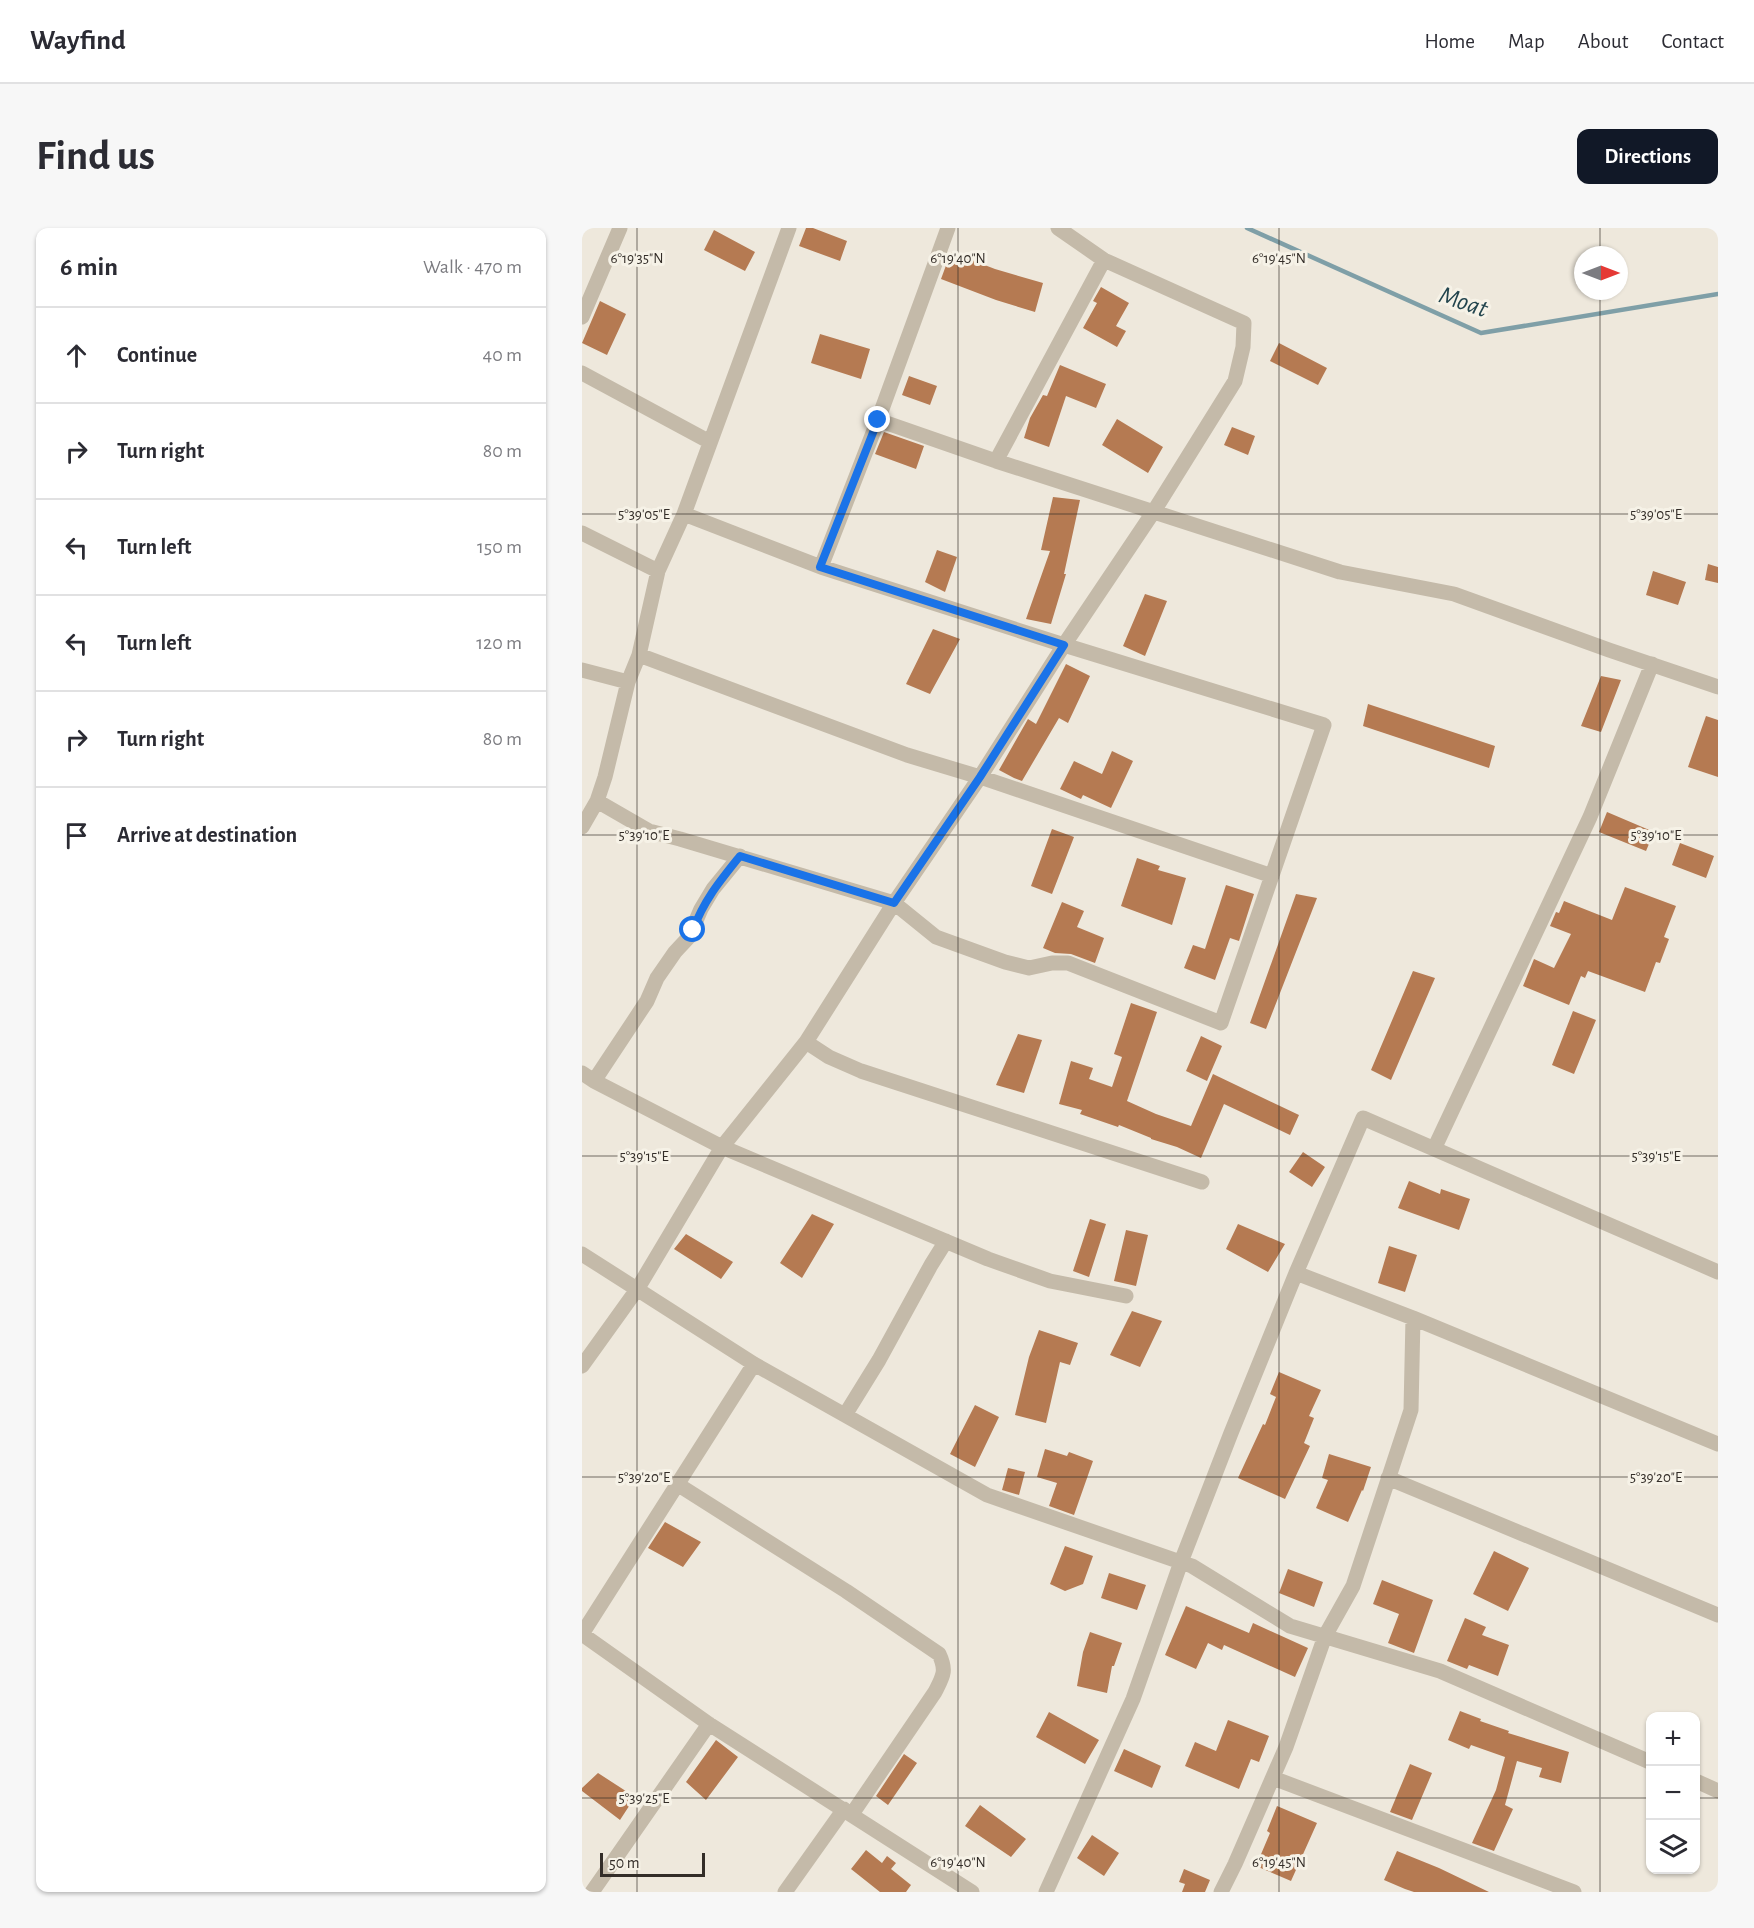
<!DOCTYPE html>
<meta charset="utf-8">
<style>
:root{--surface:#fff;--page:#f7f7f7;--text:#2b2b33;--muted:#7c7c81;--line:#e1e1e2;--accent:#111827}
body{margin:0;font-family:"Alegreya Sans",sans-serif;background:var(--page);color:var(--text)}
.controls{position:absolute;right:18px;bottom:18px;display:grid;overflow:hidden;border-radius:12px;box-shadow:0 2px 4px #0004}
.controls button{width:54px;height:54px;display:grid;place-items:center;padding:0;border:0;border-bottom:2px solid var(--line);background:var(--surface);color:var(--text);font:30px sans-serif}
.compass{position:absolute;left:992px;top:18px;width:54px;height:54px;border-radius:50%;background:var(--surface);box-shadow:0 2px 4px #0004;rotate:90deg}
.scale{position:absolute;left:18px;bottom:15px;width:105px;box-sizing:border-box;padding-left:6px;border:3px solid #332d28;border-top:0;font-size:16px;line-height:21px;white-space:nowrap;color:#332d28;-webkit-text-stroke:4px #f6f2e7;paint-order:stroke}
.stop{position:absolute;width:18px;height:18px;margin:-14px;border:4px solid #1a73e8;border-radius:50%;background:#fff}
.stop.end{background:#1a73e8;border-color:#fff;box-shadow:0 2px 6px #0008}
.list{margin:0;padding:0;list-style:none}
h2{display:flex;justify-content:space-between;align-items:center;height:78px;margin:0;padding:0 24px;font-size:26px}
h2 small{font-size:20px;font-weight:400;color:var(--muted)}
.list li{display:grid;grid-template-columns:39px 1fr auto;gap:18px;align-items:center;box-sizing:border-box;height:96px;padding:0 24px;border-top:2px solid var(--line)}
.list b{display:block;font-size:22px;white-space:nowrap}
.list em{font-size:20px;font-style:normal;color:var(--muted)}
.icon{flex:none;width:33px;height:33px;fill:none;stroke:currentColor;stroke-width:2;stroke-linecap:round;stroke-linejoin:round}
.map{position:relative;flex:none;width:1136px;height:1664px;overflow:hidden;border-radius:12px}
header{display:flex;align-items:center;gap:36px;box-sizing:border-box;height:84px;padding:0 30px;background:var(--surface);border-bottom:2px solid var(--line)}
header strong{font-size:28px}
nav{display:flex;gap:33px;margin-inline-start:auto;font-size:21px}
.intro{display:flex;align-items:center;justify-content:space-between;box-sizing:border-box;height:144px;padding:0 36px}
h1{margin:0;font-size:42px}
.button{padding:15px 27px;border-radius:12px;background:var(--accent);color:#fff;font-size:21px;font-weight:700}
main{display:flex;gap:36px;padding:0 36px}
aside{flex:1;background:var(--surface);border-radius:12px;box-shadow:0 2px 4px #0004}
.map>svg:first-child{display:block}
</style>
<header>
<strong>Wayfind</strong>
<nav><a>Home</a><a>Map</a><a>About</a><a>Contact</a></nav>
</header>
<div class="intro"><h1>Find us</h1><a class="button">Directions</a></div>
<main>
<aside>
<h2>6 min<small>Walk · 470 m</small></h2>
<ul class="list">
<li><svg class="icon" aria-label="ahead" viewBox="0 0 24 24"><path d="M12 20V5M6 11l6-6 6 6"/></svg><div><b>Continue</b></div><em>40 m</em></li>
<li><svg class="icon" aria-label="right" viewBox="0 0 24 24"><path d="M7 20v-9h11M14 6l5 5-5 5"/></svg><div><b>Turn right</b></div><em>80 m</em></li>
<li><svg class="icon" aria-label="left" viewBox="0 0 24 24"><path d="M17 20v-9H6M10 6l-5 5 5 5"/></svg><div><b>Turn left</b></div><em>150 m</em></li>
<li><svg class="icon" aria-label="left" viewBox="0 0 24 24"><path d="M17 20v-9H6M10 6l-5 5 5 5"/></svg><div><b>Turn left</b></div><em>120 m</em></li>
<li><svg class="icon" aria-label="right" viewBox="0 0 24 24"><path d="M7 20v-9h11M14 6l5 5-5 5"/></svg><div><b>Turn right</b></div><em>80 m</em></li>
<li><svg class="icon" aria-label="arrive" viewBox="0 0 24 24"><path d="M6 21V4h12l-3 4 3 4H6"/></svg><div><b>Arrive at destination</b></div></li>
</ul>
</aside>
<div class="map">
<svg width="1136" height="1664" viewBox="0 0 1136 1664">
<rect width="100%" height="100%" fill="#eee8dc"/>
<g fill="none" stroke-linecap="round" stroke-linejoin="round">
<path stroke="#7f9fa7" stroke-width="4.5" d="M 665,0 L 899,105 L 1136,66"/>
</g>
<path fill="#b57a52" d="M 224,0 L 231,0 L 265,13 L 258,33 L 217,18 Z
M 132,2 L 173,24 L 163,43 L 122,22 Z
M 369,24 L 413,41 L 461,55 L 453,84 L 414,72 L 359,51 Z
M 519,59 L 547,75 L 534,98 L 544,103 L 535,119 L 501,100 L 515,75 L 511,73 Z
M 18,73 L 44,86 L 25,127 L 0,115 Z
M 238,106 L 288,121 L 279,151 L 229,135 Z
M 697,115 L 745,140 L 736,157 L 688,133 Z
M 478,137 L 524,156 L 514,180 L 484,168 L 467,219 L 442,210 L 448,190 L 461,167 L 465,168 Z
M 327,148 L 355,158 L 348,177 L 320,167 Z
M 535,191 L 581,219 L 566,245 L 520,217 Z
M 650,199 L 673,208 L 666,227 L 642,217 Z
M 302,204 L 342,218 L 334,241 L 293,226 Z
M 471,269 L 498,272 L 482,346 L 484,346 L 469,396 L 444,391 L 468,323 L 459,322 Z
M 355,322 L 375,329 L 363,364 L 343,354 Z
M 1126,336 L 1136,339 L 1136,355 L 1123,352 Z
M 1071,343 L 1104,354 L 1096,377 L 1064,367 Z
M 563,366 L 585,373 L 563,428 L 541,418 Z
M 351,401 L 378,411 L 348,466 L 324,456 Z
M 484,436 L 508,448 L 486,495 L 477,490 L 440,553 L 432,550 L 417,542 L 446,491 L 454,496 Z
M 1019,448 L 1039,452 L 1019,504 L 999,498 Z
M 786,476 L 913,518 L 907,540 L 781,498 Z
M 1124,488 L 1136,492 L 1136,549 L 1106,539 Z
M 530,523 L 551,533 L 529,580 L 501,567 L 499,571 L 478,561 L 492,533 L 520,546 Z
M 1025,584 L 1072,604 L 1064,623 L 1017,604 Z
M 470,601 L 492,609 L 470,666 L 449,658 Z
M 1098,615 L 1132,628 L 1124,650 L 1090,637 Z
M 555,630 L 578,638 L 576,642 L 604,650 L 590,697 L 539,678 Z
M 644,657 L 672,666 L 657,713 L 648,710 L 633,752 L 602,740 L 611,717 L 623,721 Z
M 1043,659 L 1094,678 L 1082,709 L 1087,711 L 1078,735 L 1074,734 L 1063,764 L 1006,743 L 1003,750 L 999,748 L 987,777 L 941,758 L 952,731 L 972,740 L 989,706 L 968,698 L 974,684 L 977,685 L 982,673 L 1030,692 Z
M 714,666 L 735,670 L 684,801 L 668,795 Z
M 480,674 L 502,683 L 495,699 L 522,710 L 513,735 L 489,726 L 473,725 L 461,720 Z
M 831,743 L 853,750 L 809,852 L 789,842 Z
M 549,775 L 575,784 L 545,873 L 574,886 L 609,898 L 631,846 L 717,887 L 708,907 L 642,876 L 619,930 L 595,919 L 569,911 L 569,910 L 537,897 L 536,899 L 498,886 L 500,882 L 477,876 L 489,833 L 511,840 L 507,851 L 530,859 L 540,829 L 532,826 Z
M 991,783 L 1014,792 L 992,846 L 970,837 Z
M 436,806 L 460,812 L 442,865 L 414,857 Z
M 619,808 L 640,818 L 625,853 L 604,843 Z
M 721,924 L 743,939 L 730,959 L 707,944 Z
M 827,953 L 858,966 L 859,961 L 888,971 L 877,1002 L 816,980 Z
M 230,986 L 252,996 L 220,1050 L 198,1035 Z
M 508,991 L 524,996 L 507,1049 L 491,1043 Z
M 656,996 L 703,1016 L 686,1044 L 644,1021 Z
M 544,1002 L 566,1007 L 554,1058 L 532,1053 Z
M 104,1006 L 151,1034 L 139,1051 L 92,1021 Z
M 807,1018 L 835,1027 L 823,1064 L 796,1055 Z
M 550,1083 L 580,1093 L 558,1139 L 528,1127 Z
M 457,1102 L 496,1115 L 488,1137 L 478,1134 L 464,1195 L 433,1187 L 447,1129 Z
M 697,1144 L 739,1162 L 727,1188 L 732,1190 L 722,1215 L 728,1218 L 703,1271 L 656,1250 L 681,1196 L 683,1197 L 694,1169 L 688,1166 Z
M 393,1177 L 417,1189 L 393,1239 L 368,1226 Z
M 463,1221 L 485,1228 L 487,1224 L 511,1233 L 492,1287 L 467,1278 L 475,1255 L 455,1249 Z
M 747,1226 L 789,1239 L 781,1263 L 780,1262 L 766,1294 L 734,1280 L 746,1252 L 740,1250 Z
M 426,1240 L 443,1244 L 437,1267 L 420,1262 Z
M 83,1294 L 119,1314 L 101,1339 L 66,1320 Z
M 483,1318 L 511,1328 L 501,1356 L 483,1363 L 468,1356 Z
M 912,1323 L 947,1340 L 926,1383 L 891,1366 Z
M 706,1341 L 741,1354 L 732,1379 L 697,1365 Z
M 527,1345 L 564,1357 L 555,1382 L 519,1370 Z
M 800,1352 L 851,1372 L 832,1425 L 806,1415 L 817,1386 L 791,1376 Z
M 604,1378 L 667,1405 L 671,1395 L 726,1420 L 713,1449 L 642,1417 L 640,1422 L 626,1415 L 614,1441 L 583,1427 Z
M 883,1390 L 904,1399 L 900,1407 L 927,1417 L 916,1448 L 887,1437 L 885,1441 L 865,1433 Z
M 508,1404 L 540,1415 L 532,1438 L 530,1438 L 525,1465 L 495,1458 L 501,1424 Z
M 878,1483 L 899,1491 L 898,1493 L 927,1503 L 926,1505 L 987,1524 L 979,1555 L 957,1549 L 960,1540 L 935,1533 L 923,1577 L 931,1581 L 912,1623 L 890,1615 L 914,1562 L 923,1529 L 889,1517 L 887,1521 L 866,1512 Z
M 467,1484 L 517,1512 L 503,1536 L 454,1509 Z
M 646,1492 L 687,1508 L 677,1534 L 669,1531 L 657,1561 L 603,1538 L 613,1514 L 634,1523 Z
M 134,1512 L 156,1529 L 124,1572 L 104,1554 Z
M 542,1521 L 579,1538 L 570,1560 L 532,1543 Z
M 322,1526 L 335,1535 L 306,1577 L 294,1568 Z
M 828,1536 L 850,1545 L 830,1592 L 808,1584 Z
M 16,1545 L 53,1569 L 38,1592 L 0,1563 L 0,1560 Z
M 398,1577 L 444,1611 L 429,1629 L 383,1598 Z
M 695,1578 L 735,1595 L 709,1653 L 674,1638 L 688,1605 L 685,1603 Z
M 510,1607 L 537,1625 L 522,1648 L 495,1630 Z
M 284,1622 L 300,1635 L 305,1628 L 314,1635 L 309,1641 L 329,1657 L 324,1664 L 298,1664 L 269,1641 Z
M 815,1623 L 857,1640 L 907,1664 L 832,1664 L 823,1661 L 802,1652 Z
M 602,1641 L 628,1652 L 623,1664 L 600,1664 L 603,1656 L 597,1654 Z"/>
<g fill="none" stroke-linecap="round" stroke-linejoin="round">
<path stroke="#c4baa9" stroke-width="15" d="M 0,89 L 38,0
M 0,145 L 128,214
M 296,192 L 414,233 L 758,344 L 872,366 L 1027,422 L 1136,459
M 414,233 L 522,32
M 0,305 L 76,343
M 239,339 L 296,192 L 366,0
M 57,427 L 325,527 L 398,549 L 690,648
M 0,442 L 46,454
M 15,573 L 67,603 L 98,611 L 312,675 L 354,709 L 423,734 L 447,740 L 470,735 L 486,735 L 639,795 L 742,497 L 482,417 L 239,339 L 102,286
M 0,599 L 15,573 L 23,549 L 46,454 L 57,427 L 76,343 L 102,286 L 207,0
M 224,814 L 247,829 L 279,843 L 620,954
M 0,845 L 12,853 L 140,919 L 406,1031 L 468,1053 L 544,1068
M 12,853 L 65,773 L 75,750 L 93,724 L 107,709 L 119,681 L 131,661 L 158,628
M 852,921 L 1008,589 L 1070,436
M 0,1026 L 172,1136 L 405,1267 L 610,1338 L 708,1398 L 858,1443 L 1068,1534
M 714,1045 L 831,1090 L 1136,1216
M 0,1138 L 56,1060 L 140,919 L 224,814 L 312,675 L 398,549 L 482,417 L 572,283 L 653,153 L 661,119 L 662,95 L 522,32 L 476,0
M 263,1187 L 297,1132 L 349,1037 L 364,1013
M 806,1250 L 1136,1387
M 95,1256 L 264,1363 L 357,1426 C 365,1443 361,1448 353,1464 L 270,1586
M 0,1406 L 127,1496 L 390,1664
M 0,1406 L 172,1136
M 691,1550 L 992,1664
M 1114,1553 L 1136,1563
M 10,1664 L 127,1496
M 203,1664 L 262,1581
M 464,1664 L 551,1471 L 599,1334 L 649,1205 L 714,1045 L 781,890 L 1136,1044
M 639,1664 L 653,1636 L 704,1519 L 743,1408 L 771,1358 L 829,1182 L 831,1090"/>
</g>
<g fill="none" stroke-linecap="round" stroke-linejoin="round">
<path stroke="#1a73e8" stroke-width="8" d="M 111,702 C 122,672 138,653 158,628 L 312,675 L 398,549 L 482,417 L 238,339 L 296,192"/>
</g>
<path fill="none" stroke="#332d28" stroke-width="1.5" stroke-opacity="0.45" d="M 55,0 L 55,1664M 376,0 L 376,1664M 697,0 L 697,1664M 1018,0 L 1018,27M 1018,63 L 1018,1664M 0,286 L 1136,286M 0,607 L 1136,607M 0,928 L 1136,928M 0,1249 L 1136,1249M 0,1570 L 1068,1570M 1114,1570 L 1136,1570"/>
<g text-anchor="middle" stroke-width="6" stroke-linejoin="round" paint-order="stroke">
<g font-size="26" font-style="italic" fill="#23454e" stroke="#f6f2e7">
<text transform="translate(882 73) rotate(19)" y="9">Moat</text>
</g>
</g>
<g font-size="15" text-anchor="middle" fill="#332d28" stroke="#f6f2e7" stroke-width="6" stroke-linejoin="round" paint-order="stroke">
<text x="55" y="35">6°19'35"N</text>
<text x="376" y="35">6°19'40"N</text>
<text x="697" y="35">6°19'45"N</text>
<text x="1074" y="291">5°39'05"E</text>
<text x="62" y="291">5°39'05"E</text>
<text x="1074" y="612">5°39'10"E</text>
<text x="62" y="612">5°39'10"E</text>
<text x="1074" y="933">5°39'15"E</text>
<text x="62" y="933">5°39'15"E</text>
<text x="1074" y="1254">5°39'20"E</text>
<text x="62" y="1254">5°39'20"E</text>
<text x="62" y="1575">5°39'25"E</text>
<text x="376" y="1639">6°19'40"N</text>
<text x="697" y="1639">6°19'45"N</text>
</g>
</svg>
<div class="controls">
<button>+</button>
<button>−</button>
<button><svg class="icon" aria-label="layers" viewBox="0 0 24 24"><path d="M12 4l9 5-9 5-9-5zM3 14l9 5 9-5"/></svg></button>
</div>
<svg class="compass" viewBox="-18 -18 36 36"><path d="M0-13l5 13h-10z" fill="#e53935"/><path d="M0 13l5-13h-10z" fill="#7c7c81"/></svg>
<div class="scale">50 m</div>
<div class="stop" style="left:111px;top:702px"></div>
<div class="stop end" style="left:296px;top:192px"></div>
</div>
</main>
